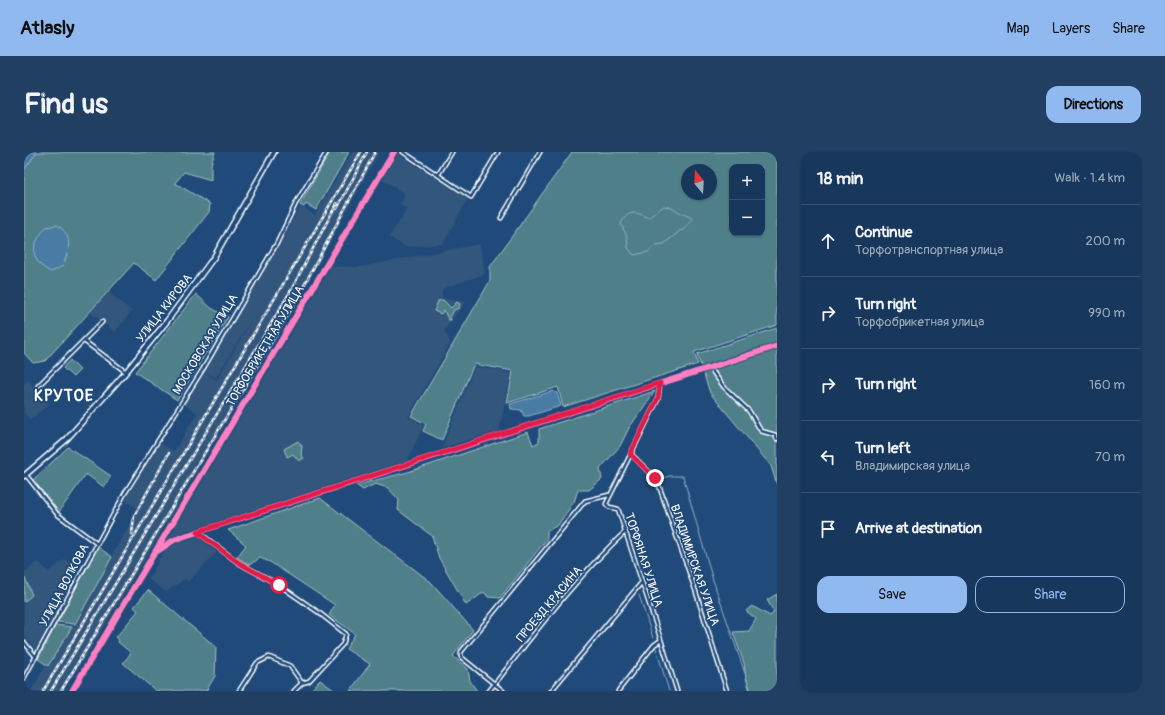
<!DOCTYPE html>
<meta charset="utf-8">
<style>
:root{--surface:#17385c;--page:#203f62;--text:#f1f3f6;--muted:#9eacbb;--line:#365272;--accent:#90b9f0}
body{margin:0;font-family:Pangolin,sans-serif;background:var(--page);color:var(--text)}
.controls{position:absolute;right:12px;top:12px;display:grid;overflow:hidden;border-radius:8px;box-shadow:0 1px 3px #0004}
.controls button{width:36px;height:36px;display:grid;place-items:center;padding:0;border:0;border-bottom:1px solid var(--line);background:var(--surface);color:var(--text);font:20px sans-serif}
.compass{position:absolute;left:657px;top:12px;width:36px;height:36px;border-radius:50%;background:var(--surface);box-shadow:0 1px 3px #0004;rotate:342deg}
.stop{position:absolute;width:12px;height:12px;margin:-9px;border:3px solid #e11d48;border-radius:50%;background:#fff}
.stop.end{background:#e11d48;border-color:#fff;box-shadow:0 1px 4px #0008}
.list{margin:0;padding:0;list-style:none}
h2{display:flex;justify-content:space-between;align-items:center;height:52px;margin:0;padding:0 16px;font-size:17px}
h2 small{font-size:13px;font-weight:400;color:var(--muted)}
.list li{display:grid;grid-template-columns:26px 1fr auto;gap:12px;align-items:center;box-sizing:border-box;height:72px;padding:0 16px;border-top:1px solid var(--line)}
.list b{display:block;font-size:15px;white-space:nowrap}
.list p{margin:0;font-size:13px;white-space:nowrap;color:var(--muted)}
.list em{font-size:13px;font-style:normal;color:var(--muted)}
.actions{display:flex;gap:8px;padding:12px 16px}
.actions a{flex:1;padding:9px 0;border:1px solid var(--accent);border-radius:12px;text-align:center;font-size:14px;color:var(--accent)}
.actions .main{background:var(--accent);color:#111}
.icon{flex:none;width:22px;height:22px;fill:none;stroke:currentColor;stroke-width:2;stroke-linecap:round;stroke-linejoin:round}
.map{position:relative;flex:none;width:753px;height:539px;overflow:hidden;border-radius:12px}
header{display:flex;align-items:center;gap:24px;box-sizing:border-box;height:56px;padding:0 20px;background:var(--accent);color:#111}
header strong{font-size:19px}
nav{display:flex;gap:22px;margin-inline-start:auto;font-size:14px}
.intro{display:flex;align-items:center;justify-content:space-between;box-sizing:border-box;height:96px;padding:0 24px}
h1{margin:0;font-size:28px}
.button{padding:10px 18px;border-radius:12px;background:var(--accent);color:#111;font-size:14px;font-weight:700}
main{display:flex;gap:24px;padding:0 24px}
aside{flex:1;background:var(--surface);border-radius:12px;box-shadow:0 1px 3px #0004}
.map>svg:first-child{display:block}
</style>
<header>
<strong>Atlasly</strong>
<nav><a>Map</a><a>Layers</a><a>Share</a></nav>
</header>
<div class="intro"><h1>Find us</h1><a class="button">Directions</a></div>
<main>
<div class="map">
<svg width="753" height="539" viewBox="0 0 753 539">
<rect width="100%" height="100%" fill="#1f4a7a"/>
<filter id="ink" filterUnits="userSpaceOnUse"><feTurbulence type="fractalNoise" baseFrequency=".025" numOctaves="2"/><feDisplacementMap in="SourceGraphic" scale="8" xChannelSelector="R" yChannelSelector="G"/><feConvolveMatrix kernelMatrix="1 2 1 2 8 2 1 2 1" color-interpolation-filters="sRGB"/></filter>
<g filter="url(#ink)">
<path fill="#32567c" d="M 328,0 L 355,0 L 272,151 L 129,394 L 69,493 L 38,539 L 7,539 L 115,357 L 101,349 L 104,343 L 136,291 L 150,299 L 173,261 L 158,251 L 179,219 L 193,228 L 232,160 L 192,226 L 179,218 L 197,186 L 277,54 L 291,63 Z
M 373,1 L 444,47 L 419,92 L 382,95 L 365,85 L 383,57 L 376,53 L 381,42 L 357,27 Z
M 456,92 L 461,122 L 418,137 L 418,146 L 441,150 L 420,179 L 427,190 L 384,265 L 400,273 L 383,309 L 143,388 L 307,114 L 336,115 Z
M 84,140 L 108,159 L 91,180 L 66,160 Z
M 451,214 L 487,221 L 475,279 L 418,296 Z
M 4,228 L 25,252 L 6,268 L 0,261 L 0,232 Z
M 172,383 L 193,400 L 164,430 L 161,427 L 142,440 L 124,427 L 135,409 L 134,408 L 145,393 L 166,384 Z
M 41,407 L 55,417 L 12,498 L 0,483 L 0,421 L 14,409 L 24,420 Z"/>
<path fill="#4f7f89" stroke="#a7bfc4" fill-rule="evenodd" d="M 13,0 L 191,0 L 187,12 L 187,28 L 160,20 L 151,31 L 186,52 L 185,60 L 132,128 L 110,111 L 21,209 L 9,211 L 0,201 L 0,18 Z
M 306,0 L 325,0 L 292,58 L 282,52 L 280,55 L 276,53 Z
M 548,0 L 753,0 L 753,173 L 670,200 L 674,212 L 539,255 L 534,235 L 483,251 L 489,219 L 450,212 L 418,288 L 399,279 L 402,272 L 387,264 L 466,129 L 466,115 ZM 708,15 L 738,15 L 738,81 L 708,81 ZM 663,18 L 687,18 L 687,42 L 663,42 Z
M 172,142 L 187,156 L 204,165 L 153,248 L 111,220 Z
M 419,148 L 427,156 L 433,150 L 436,152 L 435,156 L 430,158 L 426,165 L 427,168 L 424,168 L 420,158 L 417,162 L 410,159 L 414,149 Z
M 753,176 L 753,333 L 747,314 L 686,241 L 673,202 Z
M 46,208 L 56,218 L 49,225 L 39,216 Z
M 631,239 L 605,276 L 596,294 L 576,317 L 578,327 L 565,338 L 554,338 L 550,350 L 534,373 L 523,379 L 523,387 L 476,446 L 464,445 L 460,440 L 442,453 L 415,406 L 408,384 L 374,358 L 375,348 L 364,336 L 351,332 L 339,338 L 332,333 L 384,320 L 504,280 L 509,293 L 515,290 L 515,277 Z
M 274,289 L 278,294 L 277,303 L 280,306 L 275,309 L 269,302 L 263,305 L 260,297 Z
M 44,295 L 87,324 L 80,335 L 62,322 L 35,360 L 9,328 Z
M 296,346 L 407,430 L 449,478 L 429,504 L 444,517 L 446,529 L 453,539 L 326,539 L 346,512 L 322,497 L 331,482 L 305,463 L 311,453 L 246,410 L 236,406 L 225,413 L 213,405 L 222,393 L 204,378 Z
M 74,395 L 88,405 L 51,472 L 34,470 Z
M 1,426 L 8,443 L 0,450 L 0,427 Z
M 124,438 L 192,495 L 191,524 L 182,539 L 132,539 L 99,511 L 107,501 L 94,490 L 95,488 L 92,485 L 114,459 L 110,455 Z
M 753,442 L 753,539 L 726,539 L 722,526 L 720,511 L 709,480 L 725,479 L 732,467 L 722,459 L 728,454 L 746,464 L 750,460 L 743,448 Z
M 32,473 L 48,475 L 24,514 L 14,507 Z
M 296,528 L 311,539 L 286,539 Z"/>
<path fill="#487ba5" stroke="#91b0c9" d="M 0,0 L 13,0 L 0,18 Z
M 33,73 C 50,84 45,97 39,114 L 27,120 C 4,108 7,93 22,75 Z
M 529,239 L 533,241 L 537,254 L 505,264 L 500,264 L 497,258 L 487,257 L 486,252 Z"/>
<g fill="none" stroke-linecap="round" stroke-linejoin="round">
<path stroke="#91b0c9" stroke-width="1" d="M 657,78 L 640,92 L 632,93 L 624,100 L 610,103 L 604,96 L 603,85 L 597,72 C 603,58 612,59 624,66 L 640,54 L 645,55 L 668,66
M 658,79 L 669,67
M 627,329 L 646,324 L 659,324 L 688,425 L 727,539
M 615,443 L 629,486
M 632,496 L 645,539"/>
<g stroke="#fff" stroke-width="5.5">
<path id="street" d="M 379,0 L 447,45 L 474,0
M 414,23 L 428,0
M 477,66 L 516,0
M 60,189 L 102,220
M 686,216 L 700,235 L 725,259 L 737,279 L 751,283 L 753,287
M 14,234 L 78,170
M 607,302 L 633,328 L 671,437 L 703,539
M 2,323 L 33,362 L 72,391
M 174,380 L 215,411 L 255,433 L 294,460 L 322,482 L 319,492 L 285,529 L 278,531 L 270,539
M 132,400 L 150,388 L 161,384 L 753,194
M 637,488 L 653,539
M 0,490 L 12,505
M 0,526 L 101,341 L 179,217 L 253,91 L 272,51 L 303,0
M 48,539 L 370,0
M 215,539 L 233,511 L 245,505 L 266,514 L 278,531
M 465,539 C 508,485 550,427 601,380
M 479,539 L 437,505 L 437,500 L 561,349 L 585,343
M 527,539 L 618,430
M 594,539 L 630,493 L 637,488 L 594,357 L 585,355 L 582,352 L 634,247 L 636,231"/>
</g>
<g stroke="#fff" stroke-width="7">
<path id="secondary" d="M 0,324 L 42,288 L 102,220 L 143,169 L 190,105 L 250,0"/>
</g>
<use href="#street" stroke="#1f4a7a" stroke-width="2.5"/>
<use href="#secondary" stroke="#1f4a7a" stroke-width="4"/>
<g stroke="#fff" stroke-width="2.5">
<path id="rail" d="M 313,57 L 343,0
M 108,382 L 110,364 L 145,301
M 19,539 L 337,0
M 27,539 L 266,140 L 313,51
M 37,539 L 268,156 L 351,0"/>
</g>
<use href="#rail" stroke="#1f4a7a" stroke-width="1" stroke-dasharray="3" stroke-linecap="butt"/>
<g stroke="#1f4a7a" stroke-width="8">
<path id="cycleway" d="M 132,400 L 150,388 L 161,384 L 753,194
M 48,539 L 370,0"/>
</g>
<use href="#cycleway" stroke="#ff80c0" stroke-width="6"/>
</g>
</g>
<g fill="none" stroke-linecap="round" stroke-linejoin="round" filter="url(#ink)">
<path stroke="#e11d48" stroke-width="5" d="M 255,433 L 215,411 L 173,380 L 636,231 L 634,246 L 606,302 L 631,326"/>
</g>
<g text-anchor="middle" stroke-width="3.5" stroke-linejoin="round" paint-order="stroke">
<g font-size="12" fill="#fff" stroke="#1f4a7a">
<text transform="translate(140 156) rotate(-52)" y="4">УЛИЦА КИРОВА</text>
<text transform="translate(181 192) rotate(-59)" y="4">МОСКОВСКАЯ УЛИЦА</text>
<text transform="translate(241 194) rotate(-59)" y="4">ТОРФОБРИКЕТНАЯ УЛИЦА</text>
<text transform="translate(620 408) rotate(72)" y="4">ТОРФЯНАЯ УЛИЦА</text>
<text transform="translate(671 413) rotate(71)" y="4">ВЛАДИМИРСКАЯ УЛИЦА</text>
<text transform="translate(40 433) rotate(-62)" y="4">УЛИЦА ВОЛКОВА</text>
<text transform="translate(525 452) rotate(-50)" y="4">ПРОЕЗД КРАСИНА</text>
</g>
<g font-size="16" font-weight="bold" letter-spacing="1" fill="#fff" stroke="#1f4a7a">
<text x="40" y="249">КРУТОЕ</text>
</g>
</g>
</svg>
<div class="controls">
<button>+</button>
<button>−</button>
</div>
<svg class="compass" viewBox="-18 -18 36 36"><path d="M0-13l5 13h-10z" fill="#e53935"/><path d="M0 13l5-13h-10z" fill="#9eacbb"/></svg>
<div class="stop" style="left:255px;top:433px"></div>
<div class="stop end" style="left:631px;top:326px"></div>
</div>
<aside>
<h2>18 min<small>Walk · 1.4 km</small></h2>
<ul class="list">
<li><svg class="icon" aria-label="ahead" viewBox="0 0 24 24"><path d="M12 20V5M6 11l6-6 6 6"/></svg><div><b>Continue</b><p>Торфотранспортная улица</p></div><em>200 m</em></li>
<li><svg class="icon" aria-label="right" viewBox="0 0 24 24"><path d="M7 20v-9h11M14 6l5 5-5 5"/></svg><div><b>Turn right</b><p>Торфобрикетная улица</p></div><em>990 m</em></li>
<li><svg class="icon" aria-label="right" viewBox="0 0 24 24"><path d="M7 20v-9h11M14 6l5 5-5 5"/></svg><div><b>Turn right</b></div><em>160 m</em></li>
<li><svg class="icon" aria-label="left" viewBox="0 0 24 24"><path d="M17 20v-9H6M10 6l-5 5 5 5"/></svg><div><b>Turn left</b><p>Владимирская улица</p></div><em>70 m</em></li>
<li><svg class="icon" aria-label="arrive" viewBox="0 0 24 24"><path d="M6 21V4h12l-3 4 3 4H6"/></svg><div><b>Arrive at destination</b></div></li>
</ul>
<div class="actions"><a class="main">Save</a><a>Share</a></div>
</aside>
</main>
